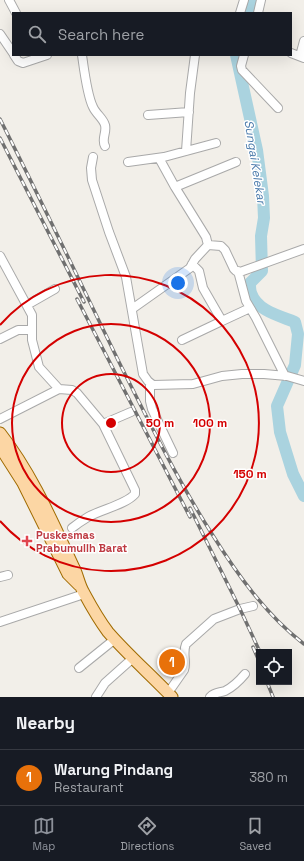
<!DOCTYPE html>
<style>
:root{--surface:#171b24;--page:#242831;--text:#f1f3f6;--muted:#9ea1a6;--line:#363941;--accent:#8c9099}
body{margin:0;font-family:"Space Grotesk",sans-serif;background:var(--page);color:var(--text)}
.controls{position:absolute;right:12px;bottom:12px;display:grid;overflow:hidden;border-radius:0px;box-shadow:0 4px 16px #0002}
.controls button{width:36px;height:36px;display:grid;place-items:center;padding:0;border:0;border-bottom:1px solid var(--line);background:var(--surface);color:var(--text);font:20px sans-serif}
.you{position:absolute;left:178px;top:283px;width:14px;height:14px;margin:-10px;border:3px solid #fff;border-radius:50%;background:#1a73e8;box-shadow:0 0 0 6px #1a73e833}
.badge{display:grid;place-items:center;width:26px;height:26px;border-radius:50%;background:var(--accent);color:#fff;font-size:13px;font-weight:700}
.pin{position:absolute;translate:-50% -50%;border:2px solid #fff;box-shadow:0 1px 4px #0006}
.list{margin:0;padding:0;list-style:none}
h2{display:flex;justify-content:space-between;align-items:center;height:52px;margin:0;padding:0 16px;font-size:17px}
h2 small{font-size:13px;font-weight:400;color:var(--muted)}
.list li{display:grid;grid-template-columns:26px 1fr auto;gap:12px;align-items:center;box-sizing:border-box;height:56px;padding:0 16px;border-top:1px solid var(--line)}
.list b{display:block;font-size:15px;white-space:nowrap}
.list p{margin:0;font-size:13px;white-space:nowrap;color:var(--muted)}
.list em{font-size:13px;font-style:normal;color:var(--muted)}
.icon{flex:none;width:22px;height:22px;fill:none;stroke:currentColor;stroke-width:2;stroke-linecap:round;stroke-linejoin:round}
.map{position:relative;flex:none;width:304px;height:697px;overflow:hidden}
.search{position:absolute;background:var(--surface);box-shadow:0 4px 16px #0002;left:12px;right:12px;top:12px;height:44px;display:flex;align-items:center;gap:10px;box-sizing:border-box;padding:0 14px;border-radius:0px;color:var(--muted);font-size:15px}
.sheet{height:108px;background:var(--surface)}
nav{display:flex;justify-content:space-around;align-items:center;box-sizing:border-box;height:56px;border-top:1px solid var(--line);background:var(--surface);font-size:11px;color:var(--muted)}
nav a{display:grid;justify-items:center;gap:2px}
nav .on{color:var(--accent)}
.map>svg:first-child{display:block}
</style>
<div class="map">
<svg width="304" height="697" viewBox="0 0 304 697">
<rect width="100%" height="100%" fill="#f2efe9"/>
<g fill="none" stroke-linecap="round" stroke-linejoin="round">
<path stroke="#aad3df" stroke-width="12" d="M 249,13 L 253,0
M 236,55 L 257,150 L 263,196 L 264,218 L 261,236 L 262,271 L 250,283 C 250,286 250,290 251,293 C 257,311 280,316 295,322 L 298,334 L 295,365 L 277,406 L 280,432 L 293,474 L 304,496"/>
<g stroke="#a9a9a9" stroke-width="10">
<path id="minor" d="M 9,0 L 16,13
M 240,13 L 244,0
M 258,13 L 261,0
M 0,34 L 13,53
M 291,53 L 304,58
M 14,55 L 18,61 L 23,63 L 47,55
M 82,55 C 84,69 87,95 93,107 C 96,114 103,118 105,125 C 107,133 101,139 105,146
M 244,55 L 241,66 L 242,70 L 278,108
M 300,56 L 304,41
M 148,115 L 189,112
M 186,151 L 190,93 L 195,55
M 93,157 L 91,168 L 92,180 L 109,232 L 126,277 L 143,374 L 148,381 L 153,385 L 193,384 L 222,376 L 242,374 L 264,374 L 287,376 L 304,381
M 128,162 L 164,157 L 216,143
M 175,187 L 236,162
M 208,245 L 221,246 L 225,250 L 234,269 L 236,271 L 240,272 L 304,249
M 0,256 L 32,315 L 32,330 L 18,330 L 0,339
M 192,264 L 199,271 L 203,288 L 222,321 L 250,308
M 238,271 L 246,301 L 256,318 L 285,376
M 27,305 L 55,289
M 132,309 L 190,268 L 195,259 L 208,245 L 206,237 L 175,187 L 159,158
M 32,330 L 32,340 L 39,367 L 59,389 L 72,390 L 77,393 L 103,424 L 131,412
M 182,340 L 222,321
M 150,384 L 150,401 L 152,409 L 173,453
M 0,419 L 59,389
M 72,528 C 77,524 83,520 88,517 C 102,509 125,505 135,494 L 135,490 L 103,424
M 0,577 L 8,575
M 0,622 L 84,594
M 79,668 L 115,639
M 168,693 L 184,670 C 187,662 182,653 186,644 L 214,619 L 240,609 L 253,606
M 96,697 L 105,683 L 133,658
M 210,697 C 215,692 219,693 225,691 C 233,687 240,680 245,674"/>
</g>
<g stroke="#a06b00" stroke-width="13">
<path id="major" d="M 0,433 C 32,474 52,521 74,568 C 78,576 79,585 84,593 C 91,606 99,620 108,632 C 128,655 151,675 172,697
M 0,447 L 23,483 L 68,574 L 79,585"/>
</g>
<use href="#minor" stroke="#fff" stroke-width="8"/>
<use href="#major" stroke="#fcd6a4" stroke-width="11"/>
<g stroke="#707070" stroke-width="3.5">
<path id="rail" d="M 0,119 C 41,200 80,282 120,364 C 149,422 177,479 212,534 C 237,574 266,615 304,644
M 0,138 L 84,302
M 77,299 L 190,517
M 190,508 L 240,609 L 260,652
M 253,647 L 259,661
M 267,682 L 273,697"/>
</g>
<use href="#rail" stroke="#fff" stroke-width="2" stroke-dasharray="6" stroke-linecap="butt"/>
</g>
<g fill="none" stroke="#d40000" stroke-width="2">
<circle cx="111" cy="423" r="49"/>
<circle cx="111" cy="423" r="99"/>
<path d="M0 325A148 148 0 1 1 0 521"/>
</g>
<path fill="#e0444e" stroke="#fff" stroke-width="1.5" d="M25 535h4v4h4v4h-4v4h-4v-4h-4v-4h4z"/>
<g text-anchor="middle" stroke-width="3" stroke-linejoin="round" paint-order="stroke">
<g font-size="11" font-weight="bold" fill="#be3a42" stroke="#fff" text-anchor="start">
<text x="36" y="539">Puskesmas<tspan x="36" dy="13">Prabumulih Barat</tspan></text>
</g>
<g font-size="12" font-style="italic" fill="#4a7aab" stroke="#fff">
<text transform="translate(255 162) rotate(81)" y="4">Sungai Kelekar</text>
</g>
</g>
<circle cx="111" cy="423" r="6" fill="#d40000" stroke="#fff" stroke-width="2"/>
<g font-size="12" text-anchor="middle" font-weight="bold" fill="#d40000" stroke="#fff" stroke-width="3" stroke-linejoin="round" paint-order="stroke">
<text x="160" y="427">50 m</text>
<text x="210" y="427">100 m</text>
<text x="250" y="478">150 m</text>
</g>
</svg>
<div class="controls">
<button><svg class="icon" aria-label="locate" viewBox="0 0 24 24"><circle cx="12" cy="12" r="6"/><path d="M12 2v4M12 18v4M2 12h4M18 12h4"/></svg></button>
</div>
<div class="you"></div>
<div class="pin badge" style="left:172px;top:662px;background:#e8710a">1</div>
<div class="search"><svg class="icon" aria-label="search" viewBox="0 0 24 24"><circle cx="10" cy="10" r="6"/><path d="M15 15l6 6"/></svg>Search here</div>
</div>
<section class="sheet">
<h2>Nearby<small></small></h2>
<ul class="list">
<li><span class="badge" style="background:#e8710a">1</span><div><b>Warung Pindang</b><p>Restaurant</p></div><em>380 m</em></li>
</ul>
</section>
<nav>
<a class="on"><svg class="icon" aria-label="map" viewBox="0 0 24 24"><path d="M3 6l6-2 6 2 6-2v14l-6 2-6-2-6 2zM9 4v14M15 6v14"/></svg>Map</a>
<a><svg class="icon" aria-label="directions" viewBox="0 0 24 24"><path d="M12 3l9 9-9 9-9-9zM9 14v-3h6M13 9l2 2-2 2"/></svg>Directions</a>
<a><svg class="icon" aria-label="saved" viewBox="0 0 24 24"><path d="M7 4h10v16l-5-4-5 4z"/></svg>Saved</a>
</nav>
